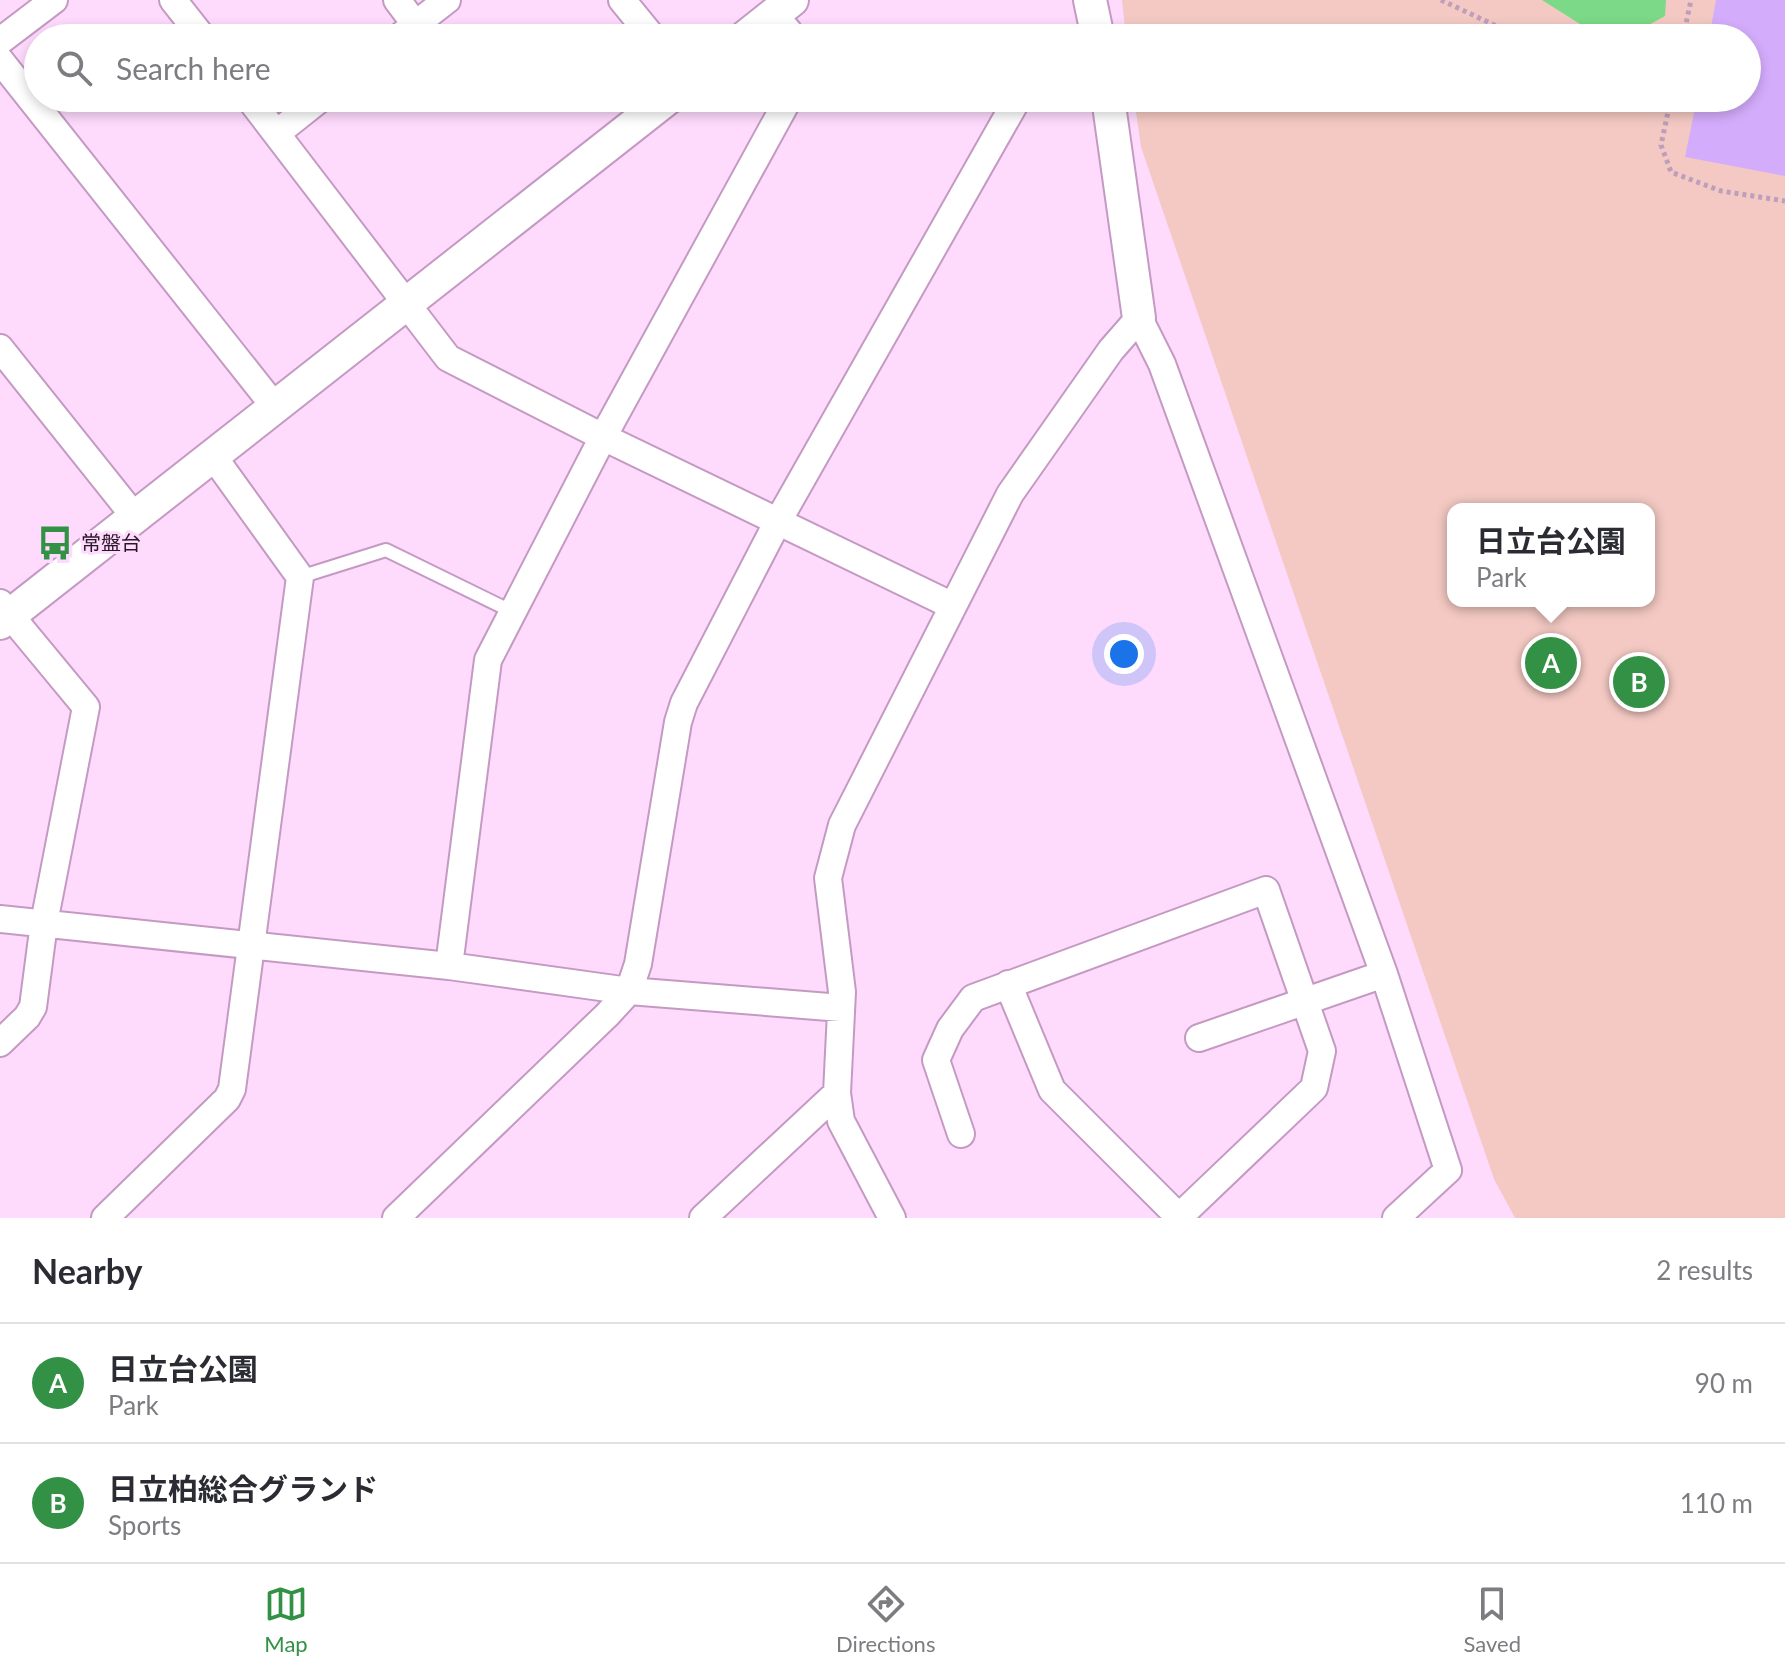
<!DOCTYPE html>
<meta charset="utf-8">
<style>
:root{--surface:#fff;--page:#f7f7f7;--text:#2b2b33;--muted:#7c7c81;--line:#e1e1e2;--accent:#329145}
body{margin:0;font-family:Lato,"Noto Sans JP",sans-serif;background:var(--page);color:var(--text)}
.you{position:absolute;left:1124px;top:654px;width:28px;height:28px;margin:-20px;border:6px solid #fff;border-radius:50%;background:#1a73e8;box-shadow:0 0 0 12px #1a73e833}
.badge{display:grid;place-items:center;width:52px;height:52px;border-radius:50%;background:var(--accent);color:#fff;font-size:26px;font-weight:700}
.pin{position:absolute;translate:-50% -50%;border:4px solid #fff;box-shadow:0 2px 8px #0006}
.popup{position:absolute;left:1447px;top:503px;width:208px;height:104px;box-sizing:border-box;display:grid;place-content:center;border-radius:16px;background:var(--surface);filter:drop-shadow(0 2px 6px #0005);font-size:26px;white-space:nowrap;color:var(--muted)}
.popup b{font-size:30px;color:var(--text)}
.popup::after{content:'';position:absolute;left:50%;top:100%;margin-left:-16px;border:16px solid transparent;border-top-color:var(--surface)}
.list{margin:0;padding:0;list-style:none}
h2{display:flex;justify-content:space-between;align-items:center;height:104px;margin:0;padding:0 32px;font-size:34px}
h2 small{font-size:26px;font-weight:400;color:var(--muted)}
.list li{display:grid;grid-template-columns:52px 1fr auto;gap:24px;align-items:center;box-sizing:border-box;height:120px;padding:0 32px;border-top:2px solid var(--line)}
.list b{display:block;font-size:30px;white-space:nowrap}
.list p{margin:0;font-size:26px;white-space:nowrap;color:var(--muted)}
.list em{font-size:26px;font-style:normal;color:var(--muted)}
.icon{flex:none;width:44px;height:44px;fill:none;stroke:currentColor;stroke-width:2;stroke-linecap:round;stroke-linejoin:round}
.map{position:relative;flex:none;width:1785px;height:1218px;overflow:hidden}
.search{position:absolute;background:var(--surface);box-shadow:0 4px 12px #0003;left:24px;right:24px;top:24px;height:88px;display:flex;align-items:center;gap:20px;box-sizing:border-box;padding:0 28px;border-radius:44px;color:var(--muted);font-size:30px}
.sheet{height:344px;background:var(--surface)}
nav{display:flex;justify-content:space-around;align-items:center;box-sizing:border-box;height:112px;border-top:2px solid var(--line);background:var(--surface);font-size:22px;color:var(--muted)}
nav a{display:grid;justify-items:center;gap:4px}
nav .on{color:var(--accent)}
.map>svg:first-child{display:block}
</style>
<div class="map">
<svg width="1785" height="1218" viewBox="0 0 1785 1218">
<rect width="100%" height="100%" fill="#fedafd"/>
<path fill="#f4c9c3" fill-rule="evenodd" d="M 1122,0 L 1785,0 L 1785,1218 L 1515,1218 L 1494,1179 L 1141,147 L 1134,98 L 1747,98 L 1747,38 L 1126,38 ZM 1453,509 L 1649,509 L 1649,601 L 1453,601 Z"/>
<path fill="#7bd987" d="M 1542,0 L 1666,0 L 1665,16 L 1625,38 L 1602,38 Z"/>
<path fill="#d4acfc" d="M 1716,0 L 1785,0 L 1785,176 L 1685,157 L 1697,98 L 1747,98 L 1747,38 L 1709,38 Z"/>
<g fill="none" stroke-linecap="round" stroke-linejoin="round">
<g stroke="#c49ac3" stroke-width="16">
<path id="service" d="M 300,577 L 386,550 L 513,612"/>
</g>
<g stroke="#c49ac3" stroke-width="30">
<path id="minor" d="M 173,0 L 203,38
M 397,0 L 415,24
M 622,0 L 653,38
M 774,15 L 789,32 L 790,38
M 398,38 L 447,0
M 0,41 L 54,0
M 0,60 L 275,407
M 249,98 L 448,358 L 603,437 L 953,606
M 277,133 L 321,98
M 0,348 L 135,517
M 0,603 L 86,707 L 44,923 L 33,1007 L 27,1017 L 0,1043
M 0,919 L 449,966 L 629,991 L 841,1008
M 449,966 L 488,660 L 603,437 L 789,98
M 1008,984 L 1052,1090 L 1180,1218
M 1199,1038 L 1384,974
M 961,1134 L 936,1060 L 950,1029 L 973,998 L 1266,890 L 1322,1051 L 1314,1088 L 1179,1217
M 105,1218 L 227,1099 L 232,1089 L 300,577 L 213,456
M 396,1218 L 607,1015 L 629,991 L 638,964 L 678,722 L 684,703 L 777,523 L 1018,98
M 703,1218 L 837,1093
M 892,1218 L 841,1121 L 837,1093 L 842,992 L 828,878 L 842,825 L 1010,494 L 1111,350 L 1139,318 L 1162,364 L 1384,974 L 1448,1170 L 1396,1218"/>
</g>
<g stroke="#c49ac3" stroke-width="36">
<path id="tertiary" d="M 1090,0 L 1098,38
M 744,38 L 792,0
M 1108,98 L 1139,318
M 0,623 L 668,98"/>
</g>
<path stroke="#bd9fbc" stroke-width="5" stroke-dasharray="4 4" stroke-linecap="butt" d="M 1441,0 L 1522,38
M 1683,38 L 1691,0
M 1651,98 L 1669,106
M 1671,98 L 1661,145 L 1671,172 L 1721,191 L 1785,201"/>
<use href="#service" stroke="#fff" stroke-width="12"/>
<use href="#minor" stroke="#fff" stroke-width="26"/>
<use href="#tertiary" stroke="#fff" stroke-width="32"/>
</g>
<defs>
<g id="bus-bare" transform="scale(2.76)"><path d="M-5-6H5V4H4V6H2V4H-2V6H-4V4H-5ZM-3.5-4V0h7V-4ZM-3.5 1.2v1.5H-2V1.2ZM2 1.2v1.5H3.5V1.2Z" fill="#329145" stroke="#fedafd" stroke-width="2.5" paint-order="stroke"/></g>
</defs>
<g fill-rule="evenodd">
<use href="#bus-bare" x="55" y="543"/>
</g>
<g text-anchor="middle" stroke-width="6" stroke-linejoin="round" paint-order="stroke">
<g font-size="20" fill="#271727" stroke="#fedafd" text-anchor="start">
<text x="81" y="550">常盤台</text>
</g>
</g>
</svg>
<div class="you"></div>
<div class="pin badge" style="left:1551px;top:663px">A</div>
<div class="popup"><b>日立台公園</b>Park</div>
<div class="pin badge" style="left:1639px;top:682px">B</div>
<div class="search"><svg class="icon" aria-label="search" viewBox="0 0 24 24"><circle cx="10" cy="10" r="6"/><path d="M15 15l6 6"/></svg>Search here</div>
</div>
<section class="sheet">
<h2>Nearby<small>2 results</small></h2>
<ul class="list">
<li><span class="badge">A</span><div><b>日立台公園</b><p>Park</p></div><em>90 m</em></li>
<li><span class="badge">B</span><div><b>日立柏総合グランド</b><p>Sports</p></div><em>110 m</em></li>
</ul>
</section>
<nav>
<a class="on"><svg class="icon" aria-label="map" viewBox="0 0 24 24"><path d="M3 6l6-2 6 2 6-2v14l-6 2-6-2-6 2zM9 4v14M15 6v14"/></svg>Map</a>
<a><svg class="icon" aria-label="directions" viewBox="0 0 24 24"><path d="M12 3l9 9-9 9-9-9zM9 14v-3h6M13 9l2 2-2 2"/></svg>Directions</a>
<a><svg class="icon" aria-label="saved" viewBox="0 0 24 24"><path d="M7 4h10v16l-5-4-5 4z"/></svg>Saved</a>
</nav>
